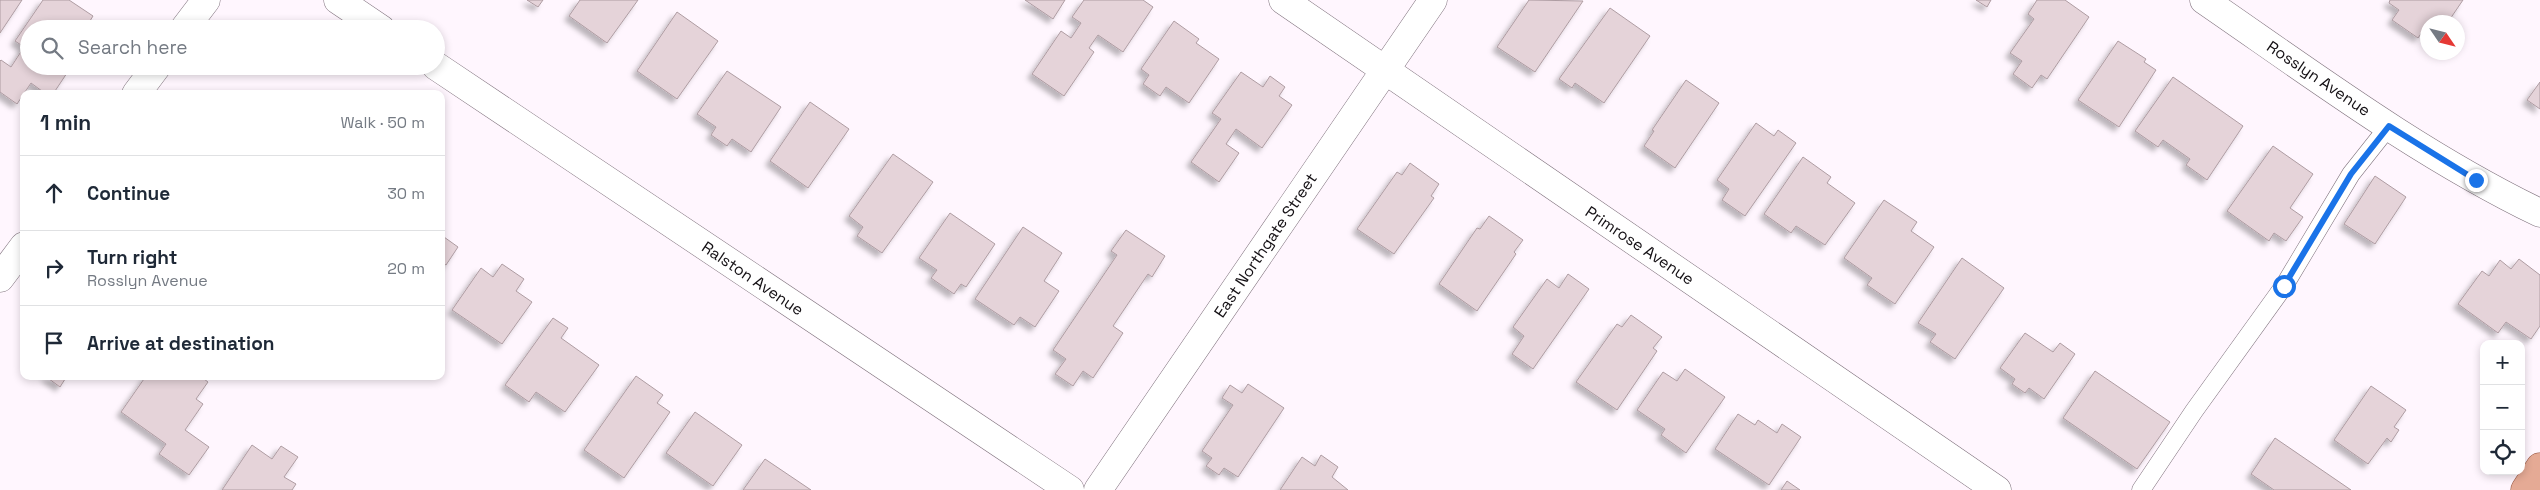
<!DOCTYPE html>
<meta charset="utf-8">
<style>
:root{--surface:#fff;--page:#f6f6f7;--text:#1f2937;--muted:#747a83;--line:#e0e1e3}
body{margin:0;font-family:"Space Grotesk",sans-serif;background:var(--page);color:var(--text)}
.controls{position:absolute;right:15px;bottom:15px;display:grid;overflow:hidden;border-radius:10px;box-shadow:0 2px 8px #0003}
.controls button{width:45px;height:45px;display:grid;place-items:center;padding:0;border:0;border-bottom:1px solid var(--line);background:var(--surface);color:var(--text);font:25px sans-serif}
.compass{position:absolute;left:2420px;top:15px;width:45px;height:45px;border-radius:50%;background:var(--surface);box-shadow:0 2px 8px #0003;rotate:125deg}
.stop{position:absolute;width:15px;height:15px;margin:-11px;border:4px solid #1a73e8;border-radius:50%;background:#fff}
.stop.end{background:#1a73e8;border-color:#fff;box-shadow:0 1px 5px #0008}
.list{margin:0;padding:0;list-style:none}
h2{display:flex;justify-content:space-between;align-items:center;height:65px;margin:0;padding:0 20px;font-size:21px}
h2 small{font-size:16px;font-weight:400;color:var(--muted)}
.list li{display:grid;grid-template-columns:32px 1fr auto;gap:15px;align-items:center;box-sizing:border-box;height:75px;padding:0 20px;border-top:1px solid var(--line)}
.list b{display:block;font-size:19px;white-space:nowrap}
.list p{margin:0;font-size:16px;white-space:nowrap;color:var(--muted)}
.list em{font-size:16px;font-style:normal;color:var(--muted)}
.icon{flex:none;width:28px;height:28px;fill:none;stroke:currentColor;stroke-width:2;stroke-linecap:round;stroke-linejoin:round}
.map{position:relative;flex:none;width:2540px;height:490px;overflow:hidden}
.search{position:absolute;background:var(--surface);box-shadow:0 2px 8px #0003;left:20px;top:20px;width:425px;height:55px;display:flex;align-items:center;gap:12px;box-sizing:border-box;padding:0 18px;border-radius:28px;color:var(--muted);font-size:19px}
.panel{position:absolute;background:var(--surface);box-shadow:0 2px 8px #0003;left:20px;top:90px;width:425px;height:290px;border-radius:10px}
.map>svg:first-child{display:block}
</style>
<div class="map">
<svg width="2540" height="490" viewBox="0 0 2540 490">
<defs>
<filter id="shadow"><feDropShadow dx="-4.5" dy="4.5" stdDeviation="2.5" flood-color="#0004"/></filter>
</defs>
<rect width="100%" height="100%" fill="#fff6fe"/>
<path fill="#e5d3d9" stroke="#ae9ca2" filter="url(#shadow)" d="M 0,0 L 22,0 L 0,33 Z
M 43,0 L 69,0 L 93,16 L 85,29 L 29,29 L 29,66 L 59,66 L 67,73 L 53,94 L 46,94 L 31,83 L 17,104 L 0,92 L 0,61 L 1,60 L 11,67 L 24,47 L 15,41 Z
M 527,0 L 543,0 L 538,7 Z
M 580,0 L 638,0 L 607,43 L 569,16 Z
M 1025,0 L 1065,0 L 1053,19 Z
M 1084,0 L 1143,0 L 1153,7 L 1123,52 L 1098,35 L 1089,48 L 1094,52 L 1064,96 L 1032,74 L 1061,31 L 1071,38 L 1081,23 L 1072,17 Z
M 1529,0 L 1583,1 L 1535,72 L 1497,47 Z
M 1976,0 L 1991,0 L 1987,7 Z
M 2037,0 L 2065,0 L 2089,17 L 2047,79 L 2041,75 L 2032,88 L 2013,74 L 2022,61 L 2010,53 L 2034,19 L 2028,14 Z
M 2390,0 L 2463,0 L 2448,22 L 2428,22 L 2428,29 L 2425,28 L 2418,38 L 2392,20 L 2399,10 L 2389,3 Z
M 1610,8 L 1650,36 L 1604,103 L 1575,83 L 1572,88 L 1559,79 Z
M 677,12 L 718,41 L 677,99 L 637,71 Z
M 1174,21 L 1199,39 L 1196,43 L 1219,59 L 1189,103 L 1166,87 L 1160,96 L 1143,84 L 1149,75 L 1141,69 Z
M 2118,41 L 2146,59 L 2144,62 L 2156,70 L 2119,127 L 2078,100 Z
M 727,71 L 781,107 L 751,152 L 732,139 L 727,146 L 711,135 L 716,127 L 697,114 Z
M 1241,72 L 1263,87 L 1270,76 L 1285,87 L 1279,96 L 1292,105 L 1262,148 L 1236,129 L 1226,144 L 1239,153 L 1219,182 L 1191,162 L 1221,119 L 1212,113 Z
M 2173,77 L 2243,126 L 2207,180 L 2186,165 L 2190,159 L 2163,140 L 2158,147 L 2135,131 Z
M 1686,80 L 1719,103 L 1675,168 L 1644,146 L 1654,131 L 1652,130 Z
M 2540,82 L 2540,109 L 2527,100 Z
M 810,102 L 849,129 L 808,188 L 770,161 Z
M 1756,123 L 1774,136 L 1778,130 L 1796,143 L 1745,216 L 1722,200 L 1729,189 L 1717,180 Z
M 2273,146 L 2313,174 L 2290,208 L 2303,217 L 2286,241 L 2274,233 L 2269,241 L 2227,211 Z
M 893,154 L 933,182 L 882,253 L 857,236 L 863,227 L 849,216 Z
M 1803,157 L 1831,177 L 1827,183 L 1855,203 L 1825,245 L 1796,226 L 1791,233 L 1764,214 Z
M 1410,163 L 1439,184 L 1431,196 L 1434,198 L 1394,254 L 1357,229 L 1397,172 L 1402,175 Z
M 2375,176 L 2406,197 L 2375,244 L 2344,224 Z
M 1884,200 L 1917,222 L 1911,231 L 1934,247 L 1895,304 L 1867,285 L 1872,278 L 1844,258 Z
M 950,213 L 995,244 L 966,287 L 961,284 L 954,294 L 931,278 L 937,270 L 919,258 Z
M 1489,216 L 1523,240 L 1514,252 L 1516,254 L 1477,311 L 1439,284 L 1477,228 L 1480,229 Z
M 1023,227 L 1062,253 L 1044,281 L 1059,291 L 1035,327 L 1020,317 L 1014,325 L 975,299 Z
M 1126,230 L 1165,256 L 1152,277 L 1148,274 L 1113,326 L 1123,333 L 1093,378 L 1083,371 L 1073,386 L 1055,374 L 1066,359 L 1053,350 L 1117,255 L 1111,251 Z
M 444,237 L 458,247 L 446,265 L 441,262 L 441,241 Z
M 1962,258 L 2004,288 L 1955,359 L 1930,342 L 1936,334 L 1918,323 Z
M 2519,259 L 2540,275 L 2540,326 L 2531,339 L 2506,322 L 2498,333 L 2458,304 L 2482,271 L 2489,276 L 2500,260 L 2511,269 Z
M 502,264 L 524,279 L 516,291 L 532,302 L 502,344 L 452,310 L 481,268 L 493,277 Z
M 1568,274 L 1589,289 L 1533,369 L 1512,354 L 1524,336 L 1513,327 L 1547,279 L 1559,288 Z
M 1631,315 L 1662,337 L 1653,348 L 1657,351 L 1617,410 L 1576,382 L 1617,324 L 1622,327 Z
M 553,318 L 568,328 L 561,338 L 599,365 L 565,412 L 536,392 L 529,402 L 505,385 Z
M 2025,333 L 2053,352 L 2060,343 L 2075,354 L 2044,399 L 2029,388 L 2025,393 L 2012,384 L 2015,379 L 2000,368 Z
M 1685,369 L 1725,397 L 1686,453 L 1661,435 L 1665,429 L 1637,410 L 1663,372 L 1677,381 Z
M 2095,371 L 2170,422 L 2137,469 L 2063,418 Z
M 45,376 L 67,376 L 60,387 Z
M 146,376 L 200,376 L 208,382 L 196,399 L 203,404 L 185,430 L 209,447 L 189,475 L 159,454 L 166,444 L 121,412 Z
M 636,376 L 663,395 L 657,403 L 670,412 L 624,478 L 584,450 Z
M 1248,384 L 1284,408 L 1238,477 L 1224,468 L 1219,475 L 1206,466 L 1212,458 L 1202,451 L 1233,405 L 1222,398 L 1230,385 L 1242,393 Z
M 2371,386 L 2406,410 L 2394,427 L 2399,430 L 2391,442 L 2387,438 L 2368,464 L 2334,440 Z
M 695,412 L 742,445 L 713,486 L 666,453 Z
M 1738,414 L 1755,425 L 1758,420 L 1777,433 L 1782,424 L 1801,437 L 1769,485 L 1715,449 Z
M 2275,438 L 2351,490 L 2274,490 L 2251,474 Z
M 252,445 L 272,459 L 281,446 L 298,457 L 284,477 L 296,484 L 292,490 L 222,490 Z
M 1321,455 L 1338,467 L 1332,477 L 1348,490 L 1280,490 L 1302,457 L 1315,466 Z
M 765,459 L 811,490 L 743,490 Z
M 1787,481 L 1800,490 L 1781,490 Z"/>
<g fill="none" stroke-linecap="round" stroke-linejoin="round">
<g stroke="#80737e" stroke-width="19">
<path id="lane" d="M 2141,490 L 2194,411 L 2284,286 L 2351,174 L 2389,126"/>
</g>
<g stroke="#80737e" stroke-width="29">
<path id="street" d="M 338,0 L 381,29
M 1283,0 L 1997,490
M 2204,0 C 2313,75 2420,155 2540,213
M 184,29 L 206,0
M 436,66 L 1070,490
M 136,94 L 157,66
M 0,278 L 24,246
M 1098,490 L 1433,0"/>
</g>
<g stroke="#904f3a" stroke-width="29">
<path id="primary" d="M 2525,490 L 2540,467"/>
</g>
<use href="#lane" stroke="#fff" stroke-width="18"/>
<use href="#street" stroke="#fff" stroke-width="28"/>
<use href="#primary" stroke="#e5aa95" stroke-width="28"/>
</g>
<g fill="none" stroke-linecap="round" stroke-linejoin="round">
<path stroke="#1a73e8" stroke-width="6" d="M 2284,286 L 2351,174 L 2389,126 L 2476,180"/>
</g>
<g text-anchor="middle" stroke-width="4" stroke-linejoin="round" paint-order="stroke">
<g font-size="16" fill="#141014" stroke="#fff">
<text transform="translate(2319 78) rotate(34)" y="6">Rosslyn Avenue</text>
<text transform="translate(1265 245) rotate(-56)" y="6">East Northgate Street</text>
<text transform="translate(1640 245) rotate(34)" y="6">Primrose Avenue</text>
<text transform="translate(753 278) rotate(34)" y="6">Ralston Avenue</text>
</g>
</g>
</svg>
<div class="controls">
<button>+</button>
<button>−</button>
<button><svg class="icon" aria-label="locate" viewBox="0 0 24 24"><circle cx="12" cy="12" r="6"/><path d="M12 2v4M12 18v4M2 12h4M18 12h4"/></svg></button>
</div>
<svg class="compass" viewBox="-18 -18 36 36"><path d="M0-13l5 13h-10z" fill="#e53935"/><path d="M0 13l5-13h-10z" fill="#747a83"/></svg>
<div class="stop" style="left:2284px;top:286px"></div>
<div class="stop end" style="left:2476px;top:180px"></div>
<div class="search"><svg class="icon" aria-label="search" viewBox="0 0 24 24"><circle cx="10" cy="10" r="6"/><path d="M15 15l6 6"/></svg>Search here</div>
<section class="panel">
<h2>1 min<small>Walk · 50 m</small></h2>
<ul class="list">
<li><svg class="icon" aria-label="ahead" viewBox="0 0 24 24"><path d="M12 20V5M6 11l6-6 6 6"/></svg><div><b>Continue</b></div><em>30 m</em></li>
<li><svg class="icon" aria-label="right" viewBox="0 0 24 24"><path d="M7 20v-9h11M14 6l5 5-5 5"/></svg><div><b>Turn right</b><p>Rosslyn Avenue</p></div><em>20 m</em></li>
<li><svg class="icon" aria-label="arrive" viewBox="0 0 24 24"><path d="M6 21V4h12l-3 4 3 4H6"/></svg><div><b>Arrive at destination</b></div></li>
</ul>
</section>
</div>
